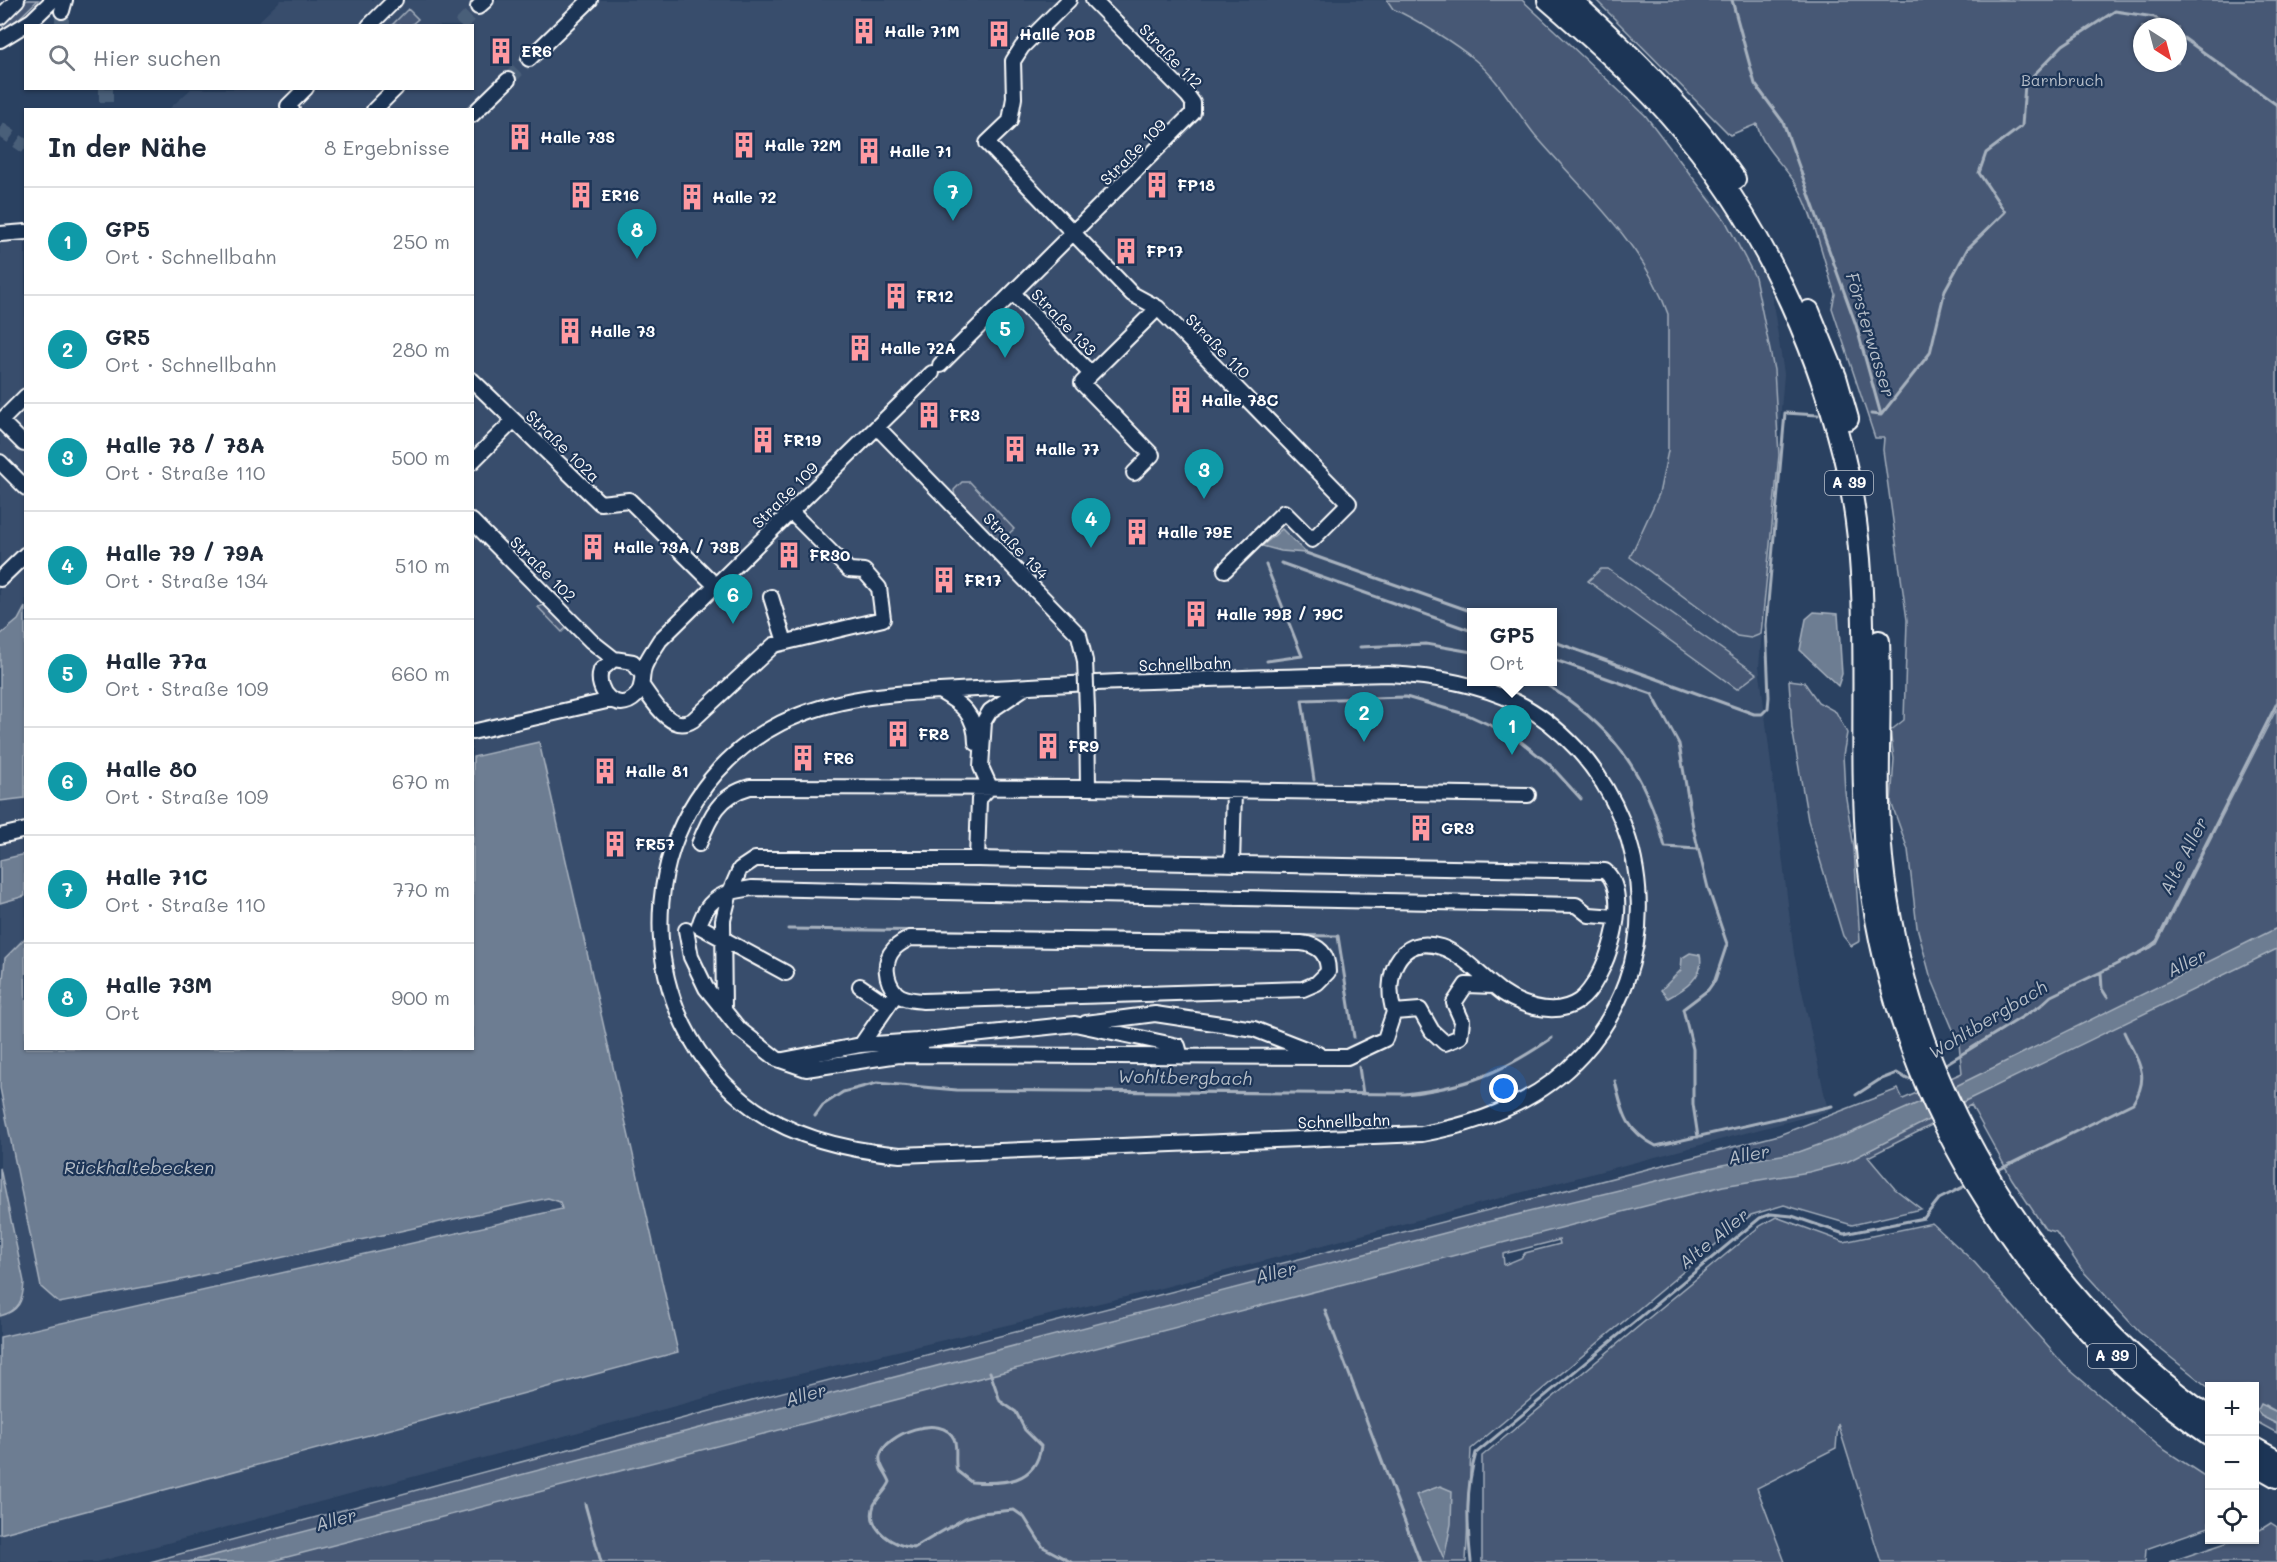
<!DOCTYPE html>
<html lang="de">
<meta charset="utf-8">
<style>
:root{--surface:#fff;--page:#f2f2f3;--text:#1f2937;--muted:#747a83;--line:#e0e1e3;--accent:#845c67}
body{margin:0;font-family:Mali,sans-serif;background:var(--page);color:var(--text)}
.controls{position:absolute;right:18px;bottom:18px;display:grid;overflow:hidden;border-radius:0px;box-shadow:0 2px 4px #0004}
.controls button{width:54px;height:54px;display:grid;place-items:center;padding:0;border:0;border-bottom:2px solid var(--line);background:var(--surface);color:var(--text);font:30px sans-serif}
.compass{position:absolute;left:2133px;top:18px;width:54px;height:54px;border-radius:50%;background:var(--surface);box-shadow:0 2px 4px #0004;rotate:144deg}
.you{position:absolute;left:1504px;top:1089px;width:21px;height:21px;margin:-15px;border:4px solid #fff;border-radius:50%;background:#1a73e8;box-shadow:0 0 0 9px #1a73e833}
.badge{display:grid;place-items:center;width:39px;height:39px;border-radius:50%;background:var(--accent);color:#fff;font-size:20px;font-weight:700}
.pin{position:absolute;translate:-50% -50px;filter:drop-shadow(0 2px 3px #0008)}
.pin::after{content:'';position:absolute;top:32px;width:21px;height:18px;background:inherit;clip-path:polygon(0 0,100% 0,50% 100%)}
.popup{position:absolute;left:1467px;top:608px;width:90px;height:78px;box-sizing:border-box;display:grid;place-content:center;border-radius:0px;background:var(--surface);filter:drop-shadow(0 2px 4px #0005);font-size:20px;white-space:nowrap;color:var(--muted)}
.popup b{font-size:22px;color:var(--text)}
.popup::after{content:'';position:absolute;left:50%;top:100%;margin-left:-12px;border:12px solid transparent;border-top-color:var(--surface)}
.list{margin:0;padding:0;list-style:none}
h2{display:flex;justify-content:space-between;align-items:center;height:78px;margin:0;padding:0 24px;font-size:26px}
h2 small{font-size:20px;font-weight:400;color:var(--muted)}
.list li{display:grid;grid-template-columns:39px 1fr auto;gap:18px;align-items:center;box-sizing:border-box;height:108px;padding:0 24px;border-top:2px solid var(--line)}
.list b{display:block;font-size:22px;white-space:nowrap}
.list p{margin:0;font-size:20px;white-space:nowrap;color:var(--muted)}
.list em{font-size:20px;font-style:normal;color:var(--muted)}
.icon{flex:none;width:33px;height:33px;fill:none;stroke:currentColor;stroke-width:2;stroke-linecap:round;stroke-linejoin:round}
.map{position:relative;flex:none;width:2277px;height:1562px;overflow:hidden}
.search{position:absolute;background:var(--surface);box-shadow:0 2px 4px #0004;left:24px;top:24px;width:450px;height:66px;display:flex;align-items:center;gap:15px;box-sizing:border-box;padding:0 21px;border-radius:0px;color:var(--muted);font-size:22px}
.panel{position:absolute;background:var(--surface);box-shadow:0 2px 4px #0004;left:24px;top:108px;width:450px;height:942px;border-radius:0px}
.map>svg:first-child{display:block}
</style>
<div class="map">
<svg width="2277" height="1562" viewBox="0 0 2277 1562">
<rect width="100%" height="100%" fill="#2a4161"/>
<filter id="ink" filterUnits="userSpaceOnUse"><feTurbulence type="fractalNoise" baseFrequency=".0167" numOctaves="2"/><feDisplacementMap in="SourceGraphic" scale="12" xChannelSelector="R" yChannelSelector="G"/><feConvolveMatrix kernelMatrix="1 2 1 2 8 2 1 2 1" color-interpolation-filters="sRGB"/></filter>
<g filter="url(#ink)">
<path fill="#394e6c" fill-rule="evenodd" d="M 281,0 L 1504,0 L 1728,213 L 1764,275 L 1772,297 L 1784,374 L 1759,666 L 1794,954 L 1828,1111 L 1146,1292 L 753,1385 L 97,1562 L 0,1562 L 0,226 L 25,225 L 26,1048 L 472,1048 L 472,110 L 169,109 L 191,89 L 472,88 L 472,26 L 255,25 ZM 1472,612 L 1552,612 L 1552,682 L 1472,682 Z"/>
<path fill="#465975" stroke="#a2acba" stroke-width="1.5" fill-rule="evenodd" d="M 27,0 L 38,0 L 10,27 L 4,28 L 2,25 Z
M 1387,0 L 1522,0 L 1645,115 L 1725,220 L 1755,277 L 1774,370 L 1779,455 L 1761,634 L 1751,638 L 1737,636 L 1630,557 L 1659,494 L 1668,451 L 1668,314 C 1644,244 1582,190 1535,135 C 1515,110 1500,81 1475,60 C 1456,44 1416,19 1393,9 Z
M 1596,0 L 2277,0 L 2277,703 L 2157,940 L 2135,956 L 2157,944 L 2277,708 L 2277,1412 L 2265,1405 L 2261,1416 L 2277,1424 L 2277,1433 L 2255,1421 L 2254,1386 L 2209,1388 L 2139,1332 L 2082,1270 L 2056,1232 L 2045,1229 L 2012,1179 L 1971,1105 L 1868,1157 L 1895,1189 L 1921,1209 L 1852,1225 L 1784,1205 L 1751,1215 L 1471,1449 L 1466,1562 L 150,1562 L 725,1407 L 1779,1135 L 1898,1089 L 1903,1099 L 1962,1073 L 1959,1044 L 1930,975 L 1917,927 L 1908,850 L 1891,802 L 1894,759 L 1890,731 L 1904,720 L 1907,620 L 1883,450 L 1884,438 L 1875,438 L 1832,308 L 1835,294 C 1825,265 1813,214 1799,189 C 1786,166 1762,149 1757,124 L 1730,135 ZM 2142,27 L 2178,27 L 2178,63 L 2142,63 ZM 1559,1240 L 1560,1244 L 1525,1253 L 1521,1258 L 1504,1265 L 1503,1254 Z
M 408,9 L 418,19 L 411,25 L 392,25 Z
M 962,482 L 970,482 L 1014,529 L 999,543 L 955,497 L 954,490 Z
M 1601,569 L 1608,569 L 1757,674 L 1737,689 L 1588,581 Z
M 547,604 L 568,626 L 562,632 L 538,607 Z
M 1789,680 L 1804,682 L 1818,702 L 1836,712 L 1847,733 L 1843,755 L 1845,792 L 1854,848 L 1860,941 L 1851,946 L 1843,936 L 1808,820 L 1792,728 Z
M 1776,1217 L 1844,1242 L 1932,1223 L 1975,1263 L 2064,1365 L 2160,1447 L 2209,1479 L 2209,1527 L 2146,1549 L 2145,1562 L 1881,1562 L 1838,1424 L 1836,1448 L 1757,1488 L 1785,1562 L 1482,1562 L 1482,1456 L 1760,1226 Z
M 2271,1523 L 2277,1527 L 2277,1562 L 2169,1562 L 2235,1540 L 2254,1540 L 2255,1533 Z"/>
<path fill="#6d7d92" stroke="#a7b1be" stroke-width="1.5" d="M 1282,529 L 1306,553 L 1281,551 L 1262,546 Z
M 25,607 L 25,798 L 0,801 L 0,635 L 18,620 Z
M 1814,612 L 1838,614 L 1842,674 L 1838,686 L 1800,650 L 1806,619 Z
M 539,742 L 678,1352 L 0,1534 L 0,1337 L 562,1209 L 560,1202 L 548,1198 L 176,1281 L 59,1303 L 41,1287 L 0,1088 L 0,1012 L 5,958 L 25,938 L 26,1048 L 472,1048 L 473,757 Z
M 25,854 L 25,896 L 0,903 L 0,860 Z
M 2277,928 L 2277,949 L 1963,1102 L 1847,1162 L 1809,1172 L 1723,1186 L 268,1562 L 188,1562 L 1483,1223 L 1722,1165 L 1799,1152 L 1846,1135 L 1956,1086 Z
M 1690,953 L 1700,955 C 1705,976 1685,989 1668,998 L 1661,990 L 1681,970 L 1682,958 Z
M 0,1168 L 24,1282 C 23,1301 19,1311 0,1316 Z
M 2260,1404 L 2277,1412 L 2277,1424 L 2261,1416 L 2257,1410 Z
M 1440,1486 L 1452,1491 L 1451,1524 L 1444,1559 L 1416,1495 Z"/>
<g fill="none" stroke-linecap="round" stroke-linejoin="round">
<path stroke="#a7b1be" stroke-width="3" d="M 1732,0 L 1755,84 L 1783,122 L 1856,325 L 1881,415
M 2178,34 L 2277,105
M 1871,414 L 1881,415
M 1881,415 L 1930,353 L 1945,290 L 1968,248 L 2005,212 L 1979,173 L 1986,153 L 2022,126 L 2025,84 L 2063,45 L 2115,11 L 2154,17 L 2168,27
M 1306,553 L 1473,612
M 1281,563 L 1472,631
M 1266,565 L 1302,656 L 1267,661
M 1552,641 L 1754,714 L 1762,714 L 1768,708 L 1769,697 L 1766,625 L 1785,413 L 1818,415
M 1360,647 L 1426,644 L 1472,652
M 1552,659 L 1652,694 L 1679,744 L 1693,827 L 1708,888 L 1727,944 L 1715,980 L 1708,990 L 1683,1009 L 1693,1049 L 1693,1104 L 1698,1137
M 1542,682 C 1610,724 1645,769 1665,847 L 1698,849
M 1314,780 L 1302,700 L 1406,697 L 1468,715 L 1514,736 L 1550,765 L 1581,799
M 788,929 L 1338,936 L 1354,1037
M 2107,997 L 2102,989 L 2101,972 L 2151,947 L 2157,941 L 2277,703
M 1944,1065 L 2040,1006 L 2051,996 L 2101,972
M 1359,1067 L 1363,1094
M 1615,1081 C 1623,1113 1625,1130 1656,1146 L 1832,1106
M 1856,1095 L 1879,1080 L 1897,1073 L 1907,1079 L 1916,1078
M 815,1116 L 823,1105 L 843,1092 L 877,1083 L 957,1090 L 1405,1094 C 1467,1087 1501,1073 1552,1038
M 1994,1172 L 2133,1103 C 2152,1074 2136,1059 2124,1032
M 1325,1310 L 1420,1562
M 990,1372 L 1000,1401 L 1016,1412 L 1025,1430 L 1041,1446 C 1036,1484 1003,1484 971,1482 L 957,1471 C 954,1461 958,1448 954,1439 C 942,1412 885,1434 880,1456 C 878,1465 887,1473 890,1482 C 886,1491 878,1497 874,1505 C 865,1529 895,1547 914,1548 L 965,1518 L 981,1513 L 1014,1510 L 1024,1517 L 1043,1547 L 1071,1562
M 585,1504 L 601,1562
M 1471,1562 C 1467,1524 1465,1490 1476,1453 L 1760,1218 L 1771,1214 L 1792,1216 L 1844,1234 L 1924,1218 L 1939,1199 L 1969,1184"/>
<path stroke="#4a5e79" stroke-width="14" stroke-dasharray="14 7" stroke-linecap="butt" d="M 62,11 L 62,26
M 460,26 L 478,7
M 508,80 L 529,59
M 106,88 L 106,110
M 0,129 L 26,147"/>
<g stroke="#fff" stroke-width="18">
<path id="minor" d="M 1069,0 L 1022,47 L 1013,61 L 1014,98 L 1010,121 L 987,143 L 1132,294 L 1158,308 L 1349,503 L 1312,540 L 1284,512 L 1225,570
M 478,7 L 486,0
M 62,11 L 65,0
M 0,17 L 17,0
M 26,26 L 53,0
M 369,26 L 395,0
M 0,40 L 31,21
M 529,59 L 590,0
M 292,110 L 288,106 L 306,88
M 374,110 L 396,88
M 472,115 L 508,80
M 0,234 L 26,232
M 1013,293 L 1091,374 L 1082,383 L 1152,455 L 1134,473
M 940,365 L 1193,113 L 1193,103 L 1188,96 L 1093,0
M 1091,374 L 1158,308
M 472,380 L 600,503 L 629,500 L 716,586
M 0,420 L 24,444
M 1,421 L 26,396
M 877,427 L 1079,635 L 1085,661
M 0,462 L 26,488
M 472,462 L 513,421
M 472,521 L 591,641 L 614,659
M 0,579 L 26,554
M 771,597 L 785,642
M 642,674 L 633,662 L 614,659 L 601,670 C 594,691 617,715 636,696 C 645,687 640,675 645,665 C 649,656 655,648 660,640 L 932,373
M 1388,674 C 1432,676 1475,683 1516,702 C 1539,713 1560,731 1577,749 C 1655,835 1662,967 1582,1055 C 1540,1101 1482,1123 1422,1134 L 900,1155 C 847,1150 788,1137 745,1102 C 620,1001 635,797 781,723 C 848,690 921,693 993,688 C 1124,680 1256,678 1388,674 Z
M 642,686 C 653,701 671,734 693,720 L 774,645 L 883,619 L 879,588 L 864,571 L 849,570 L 791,512
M 939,691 C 962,704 976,715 976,743
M 472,732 L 611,700
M 990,787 L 981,767 L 984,721 L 990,711 L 1024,688
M 1088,788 L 1528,795
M 0,836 L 26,830
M 699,844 C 710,816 720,795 750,787 L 1088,788 L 1087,709
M 977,859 L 979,799 L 990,787
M 1232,864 L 1234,791
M 686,930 L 691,957 L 706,988 L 739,1029 L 777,1059 L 806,1069 L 899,1055 L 1347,1057 L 1385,1039 L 1394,1012 L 1420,1010 L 1432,1031 L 1445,1043 L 1460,1037 L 1462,1021 L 1454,1003 L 1466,985 L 1494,986 C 1514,1004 1553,1019 1579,1001 C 1606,981 1634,895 1605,871 L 977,859 L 755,859 L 740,869 L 730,892 C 712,898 704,909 699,926 L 786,973
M 910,938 L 1301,943 C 1319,945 1328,954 1328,972 L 1317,983 L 1303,989 L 923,1001 C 914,1000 903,1000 896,993 C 885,981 883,961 894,949 C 898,944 905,941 910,938 Z
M 860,986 L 888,1005
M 724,1011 L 723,920 L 730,892 L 752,888 L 1576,905 L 1589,915 L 1616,917
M 1394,1012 C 1383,979 1397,933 1441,947 C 1460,953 1478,973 1494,986
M 1086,1023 L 1155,1014 L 1254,1029 L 1318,1054
M 917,1041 L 1075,1024 L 1178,1046 L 1181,1057
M 861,1045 L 917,1041 L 921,1047
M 783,1060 L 861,1045 L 896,994"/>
</g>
<g stroke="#fff" stroke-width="24">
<path id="highway" d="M 1548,0 C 1584,31 1619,62 1652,96 C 1747,195 1811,324 1844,457 C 1877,590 1855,726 1868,861 C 1890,1089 2023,1306 2210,1435
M 1571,0 C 1631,55 1689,111 1735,179
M 1809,311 L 1836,377 L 1848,419
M 1879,641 C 1882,713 1875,786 1882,858 C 1904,1078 2030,1291 2210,1418
M 2254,1448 L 2277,1461
M 2254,1464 L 2277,1477"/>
</g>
<use href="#minor" stroke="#1d3557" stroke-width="14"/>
<use href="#highway" stroke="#1d3557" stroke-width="20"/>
<g stroke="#fff" stroke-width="18" stroke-linecap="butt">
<path id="minor-bridge" d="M 1085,661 L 1087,709"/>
</g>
<use href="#minor-bridge" stroke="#1d3557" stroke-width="14"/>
</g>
</g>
<defs>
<g id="building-bare" transform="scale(2.07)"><path d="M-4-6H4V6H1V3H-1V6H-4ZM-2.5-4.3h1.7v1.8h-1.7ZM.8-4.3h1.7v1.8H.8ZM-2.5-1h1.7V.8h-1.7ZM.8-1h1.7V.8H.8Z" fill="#ff9aa2" stroke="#1d3557" stroke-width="2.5" paint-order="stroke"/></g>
</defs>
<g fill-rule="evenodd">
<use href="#building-bare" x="864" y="31"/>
<use href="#building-bare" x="999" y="34"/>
<use href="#building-bare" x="501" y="51"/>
<use href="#building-bare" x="520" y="137"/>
<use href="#building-bare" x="744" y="145"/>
<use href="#building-bare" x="869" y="151"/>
<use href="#building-bare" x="1157" y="185"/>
<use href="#building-bare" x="581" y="195"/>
<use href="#building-bare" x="692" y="197"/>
<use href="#building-bare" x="1126" y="251"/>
<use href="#building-bare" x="896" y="296"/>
<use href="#building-bare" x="570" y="331"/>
<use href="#building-bare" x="860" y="348"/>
<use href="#building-bare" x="1181" y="400"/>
<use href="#building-bare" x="929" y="415"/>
<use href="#building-bare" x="763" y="440"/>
<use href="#building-bare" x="1015" y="449"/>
<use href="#building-bare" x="1137" y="532"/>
<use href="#building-bare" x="593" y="547"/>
<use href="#building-bare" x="789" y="555"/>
<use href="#building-bare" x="944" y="580"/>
<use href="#building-bare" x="1196" y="614"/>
<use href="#building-bare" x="898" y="734"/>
<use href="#building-bare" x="1048" y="746"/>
<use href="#building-bare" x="803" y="758"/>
<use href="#building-bare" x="605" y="771"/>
<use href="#building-bare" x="1421" y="828"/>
<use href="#building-bare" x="615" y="844"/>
</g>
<g text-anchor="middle" stroke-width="4.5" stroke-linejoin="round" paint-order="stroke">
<g fill="#1d3557" stroke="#bbc2cd" stroke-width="1.5">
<rect x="1825" y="471" width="48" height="24" rx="4.5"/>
<rect x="2088" y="1344" width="48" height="24" rx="4.5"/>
</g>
<g font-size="15" font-weight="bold" fill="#fff">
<text x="1849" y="488">A 39</text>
<text x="2112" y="1361">A 39</text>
</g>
<g font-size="16" font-weight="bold" fill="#fff" stroke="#1d3557" text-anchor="start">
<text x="884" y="37">Halle 71M</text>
<text x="1019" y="40">Halle 70B</text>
<text x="521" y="57">ER6</text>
<text x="540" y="143">Halle 73S</text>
<text x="764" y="151">Halle 72M</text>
<text x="889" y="157">Halle 71</text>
<text x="1177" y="191">FP18</text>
<text x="601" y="201">ER16</text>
<text x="712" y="203">Halle 72</text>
<text x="1146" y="257">FP17</text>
<text x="916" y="302">FR12</text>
<text x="590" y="337">Halle 73</text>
<text x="880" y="354">Halle 72A</text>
<text x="1201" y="406">Halle 78C</text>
<text x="949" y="421">FR3</text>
<text x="783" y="446">FR19</text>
<text x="1035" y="455">Halle 77</text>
<text x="1157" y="538">Halle 79E</text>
<text x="613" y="553">Halle 73A / 73B</text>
<text x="809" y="561">FR30</text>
<text x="964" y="586">FR17</text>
<text x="1216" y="620">Halle 79B / 79C</text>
<text x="918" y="740">FR8</text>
<text x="1068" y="752">FR9</text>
<text x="823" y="764">FR6</text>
<text x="625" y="777">Halle 81</text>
<text x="1441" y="834">GR3</text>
<text x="635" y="850">FR57</text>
</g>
<g font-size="16" fill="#fff" stroke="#1d3557">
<text transform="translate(1171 56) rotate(46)" y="6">Straße 112</text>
<text transform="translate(1133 152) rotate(-45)" y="6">Straße 109</text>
<text transform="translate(1064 322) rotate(46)" y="6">Straße 133</text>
<text transform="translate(1218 346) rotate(45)" y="6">Straße 110</text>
<text transform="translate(563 446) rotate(44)" y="6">Straße 102a</text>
<text transform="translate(785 495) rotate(-45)" y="6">Straße 109</text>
<text transform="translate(1016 546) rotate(46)" y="6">Straße 134</text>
<text transform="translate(543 569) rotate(45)" y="6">Straße 102</text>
<text transform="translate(1185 664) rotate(-2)" y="6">Schnellbahn</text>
<text transform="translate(1344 1121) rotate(-2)" y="6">Schnellbahn</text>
</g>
<g font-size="16" fill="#b5bdc8" stroke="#1d3557">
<text x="2062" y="86">Barnbruch</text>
</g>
<g font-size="18" font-style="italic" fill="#b6bec8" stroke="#1d3557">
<text transform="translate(1870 335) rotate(73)" y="6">Försterwasser</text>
<text transform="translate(2184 856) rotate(-63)" y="6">Alte Aller</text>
<text transform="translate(2187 963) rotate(-26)" y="6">Aller</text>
<text transform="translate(1988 1020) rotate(-31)" y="6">Wohltbergbach</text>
<text transform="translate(1185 1078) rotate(1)" y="6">Wohltbergbach</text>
<text transform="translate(1749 1155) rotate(-10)" y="6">Aller</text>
<text x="139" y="1174">Rückhaltebecken</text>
<text transform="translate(1714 1239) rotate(-39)" y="6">Alte Aller</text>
<text transform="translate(1276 1273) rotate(-14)" y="6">Aller</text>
<text transform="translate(806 1395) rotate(-15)" y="6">Aller</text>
<text transform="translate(336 1520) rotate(-15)" y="6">Aller</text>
</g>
</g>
</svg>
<div class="controls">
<button>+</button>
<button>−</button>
<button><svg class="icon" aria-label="locate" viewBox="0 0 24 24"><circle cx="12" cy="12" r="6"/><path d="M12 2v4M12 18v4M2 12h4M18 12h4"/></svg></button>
</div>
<svg class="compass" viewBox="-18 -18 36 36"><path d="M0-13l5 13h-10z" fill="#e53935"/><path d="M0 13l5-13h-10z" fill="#747a83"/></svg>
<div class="you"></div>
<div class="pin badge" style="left:1512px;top:755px;background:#0f9aa8">1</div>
<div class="popup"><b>GP5</b>Ort</div>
<div class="pin badge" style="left:1364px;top:742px;background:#0f9aa8">2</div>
<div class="pin badge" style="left:1204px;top:499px;background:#0f9aa8">3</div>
<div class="pin badge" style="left:1091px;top:548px;background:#0f9aa8">4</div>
<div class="pin badge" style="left:1005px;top:358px;background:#0f9aa8">5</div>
<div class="pin badge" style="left:733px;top:624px;background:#0f9aa8">6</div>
<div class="pin badge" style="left:953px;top:221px;background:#0f9aa8">7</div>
<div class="pin badge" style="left:637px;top:259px;background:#0f9aa8">8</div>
<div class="search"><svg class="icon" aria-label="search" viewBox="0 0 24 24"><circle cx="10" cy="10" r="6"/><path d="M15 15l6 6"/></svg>Hier suchen</div>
<section class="panel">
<h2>In der Nähe<small>8 Ergebnisse</small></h2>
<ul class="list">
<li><span class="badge" style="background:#0f9aa8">1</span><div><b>GP5</b><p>Ort · Schnellbahn</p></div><em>250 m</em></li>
<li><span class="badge" style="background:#0f9aa8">2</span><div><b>GR5</b><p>Ort · Schnellbahn</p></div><em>280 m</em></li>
<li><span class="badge" style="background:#0f9aa8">3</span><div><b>Halle 78 / 78A</b><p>Ort · Straße 110</p></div><em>500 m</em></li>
<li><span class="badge" style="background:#0f9aa8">4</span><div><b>Halle 79 / 79A</b><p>Ort · Straße 134</p></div><em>510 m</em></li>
<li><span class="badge" style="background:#0f9aa8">5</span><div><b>Halle 77a</b><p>Ort · Straße 109</p></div><em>660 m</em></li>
<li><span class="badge" style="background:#0f9aa8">6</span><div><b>Halle 80</b><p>Ort · Straße 109</p></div><em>670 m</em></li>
<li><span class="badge" style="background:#0f9aa8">7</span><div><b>Halle 71C</b><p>Ort · Straße 110</p></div><em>770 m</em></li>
<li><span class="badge" style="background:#0f9aa8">8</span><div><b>Halle 73M</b><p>Ort</p></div><em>900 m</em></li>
</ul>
</section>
</div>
